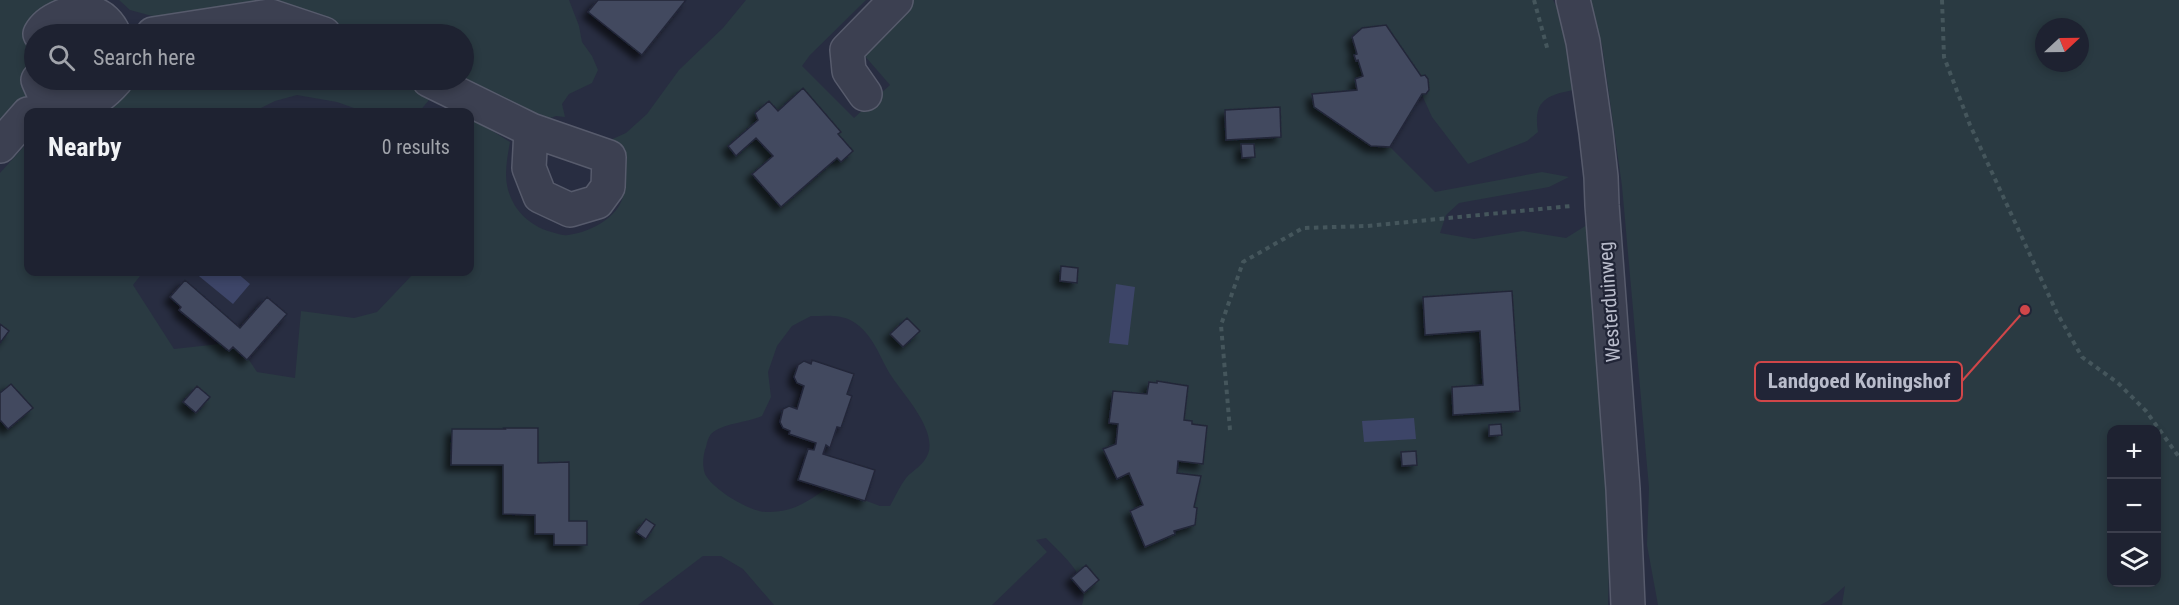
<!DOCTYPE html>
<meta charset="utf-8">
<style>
:root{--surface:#1e2231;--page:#262a39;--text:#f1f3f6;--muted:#a1a4ab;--line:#3c3f4d}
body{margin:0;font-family:"Roboto Condensed",sans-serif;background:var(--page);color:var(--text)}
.controls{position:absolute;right:18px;bottom:18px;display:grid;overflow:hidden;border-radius:12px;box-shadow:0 3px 9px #0003}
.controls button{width:54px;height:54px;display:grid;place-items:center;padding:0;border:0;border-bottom:2px solid var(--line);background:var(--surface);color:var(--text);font:30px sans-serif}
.compass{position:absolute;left:2035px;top:18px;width:54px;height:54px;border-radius:50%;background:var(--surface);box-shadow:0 3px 9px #0003;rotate:68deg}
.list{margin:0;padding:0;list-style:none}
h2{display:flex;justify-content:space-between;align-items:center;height:78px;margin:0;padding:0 24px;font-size:26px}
h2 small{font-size:20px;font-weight:400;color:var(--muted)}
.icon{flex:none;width:33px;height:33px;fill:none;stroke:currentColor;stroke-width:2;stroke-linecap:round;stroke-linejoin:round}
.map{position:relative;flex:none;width:2179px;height:605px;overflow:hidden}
.search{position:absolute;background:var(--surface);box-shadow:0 3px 9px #0003;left:24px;top:24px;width:450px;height:66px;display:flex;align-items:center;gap:15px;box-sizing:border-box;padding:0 21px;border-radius:33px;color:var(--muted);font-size:22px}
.panel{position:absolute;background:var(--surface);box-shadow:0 3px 9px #0003;left:24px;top:108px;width:450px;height:168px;border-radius:12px}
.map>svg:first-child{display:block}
</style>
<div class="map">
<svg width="2179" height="605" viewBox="0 0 2179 605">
<defs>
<filter id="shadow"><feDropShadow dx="-5.5" dy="5.5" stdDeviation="3" flood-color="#0009"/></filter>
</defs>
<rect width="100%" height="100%" fill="#282d41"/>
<path fill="#2a3a42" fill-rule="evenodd" d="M 0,0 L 59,0 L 29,37 L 32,90 L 0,125 Z
M 119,0 L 569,0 L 579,26 L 582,42 L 592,56 L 598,70 L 592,83 L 569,94 L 562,104 L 565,117 L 556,116 L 533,124 L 464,80 L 464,34 L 354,34 L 296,16 L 156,17 L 130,10 Z
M 746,0 L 866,0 L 810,55 L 802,66 L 854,118 L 890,85 L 857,47 L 904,0 L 1553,0 L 1568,28 L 1574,90 C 1546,95 1533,101 1538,132 L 1527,141 L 1468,164 L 1432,117 L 1422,95 L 1390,147 L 1435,192 L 1542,172 L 1569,177 L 1549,187 L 1459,203 L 1446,215 L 1440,233 L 1474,239 L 1523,231 L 1566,238 L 1595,220 L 1610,529 L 1608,605 L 1082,605 C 1091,577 1063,556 1046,538 L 1036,540 L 1047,552 L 992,605 L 774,605 L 743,569 L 721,556 L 703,556 L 638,605 L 0,605 L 0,173 L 28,142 L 28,272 L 143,272 L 133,285 L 174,349 L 237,342 L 257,372 L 295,378 L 301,311 L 354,318 L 377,312 L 415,272 L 470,272 L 470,117 L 510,142 C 508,153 506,164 506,174 C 506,204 527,227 555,233 C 559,234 564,236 568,235 C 594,232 631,211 623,180 C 620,167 611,154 606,142 L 626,133 L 647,114 L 679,70 L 723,28 ZM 811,316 C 825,316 840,314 852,321 C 874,334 879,357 892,377 C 904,395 937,430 928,454 C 924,465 913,470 906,478 C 900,486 895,497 890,506 L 880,506 L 829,487 C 806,502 795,512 766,512 C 750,512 712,489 705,474 C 702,466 703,454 706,447 C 707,442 708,438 711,434 C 723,423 746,423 762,416 L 771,397 L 768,372 L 777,346 L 792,326 Z
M 1588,0 L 2179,0 L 2179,605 L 1842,605 L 1845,586 L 1828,601 L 1820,605 L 1658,605 L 1647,545 L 1649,488 L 1622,186 L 1602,45 ZM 2044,27 L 2080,27 L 2080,63 L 2044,63 ZM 2112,430 L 2156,430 L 2156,582 L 2112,582 Z
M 126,80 L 401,80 L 434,94 L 419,112 L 365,112 L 337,102 L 297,95 L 275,101 L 253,112 L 56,112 Z"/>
<path fill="#3d4568" d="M 194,272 L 236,272 L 250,284 L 233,304 Z
M 1116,284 L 1135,287 L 1128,345 L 1109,343 Z
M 1414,418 L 1416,439 L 1364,442 L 1362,421 Z"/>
<path fill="#42485f" stroke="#232739" stroke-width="1.5" filter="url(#shadow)" d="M 598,0 L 686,0 L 642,55 L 588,12 Z
M 1386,25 L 1421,76 L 1425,75 L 1428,79 L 1429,90 L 1426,94 L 1422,94 L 1390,147 L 1371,146 L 1314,107 L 1312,94 L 1357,90 L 1355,79 L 1363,76 L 1358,60 L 1356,61 L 1354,55 L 1357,54 L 1352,37 L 1362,28 Z
M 803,88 L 841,132 L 838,134 L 853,151 L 841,162 L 837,158 L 781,207 L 752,174 L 773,156 L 756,138 L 736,156 L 728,146 L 758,120 L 755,113 L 769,101 L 778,111 Z
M 1280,107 L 1281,137 L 1226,140 L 1225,110 Z
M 1241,144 L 1254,144 L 1255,157 L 1242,158 Z
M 1061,266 L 1078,268 L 1077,283 L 1060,281 Z
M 185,280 L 240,328 L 267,297 L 287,314 L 247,360 L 233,347 L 229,351 L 179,310 L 181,307 L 170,297 Z
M 1512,291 L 1520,411 L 1453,415 L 1452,387 L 1483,385 L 1480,331 L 1425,335 L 1423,297 Z
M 907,318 L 920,331 L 903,347 L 890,334 Z
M 0,324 L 9,331 L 0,343 Z
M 812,360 L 854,374 L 847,394 L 852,396 L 841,428 L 837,427 L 830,448 L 826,445 L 823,454 L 875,470 L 865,501 L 798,480 L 808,449 L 814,450 L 816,443 L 789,434 L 790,431 L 783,428 L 780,422 L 783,409 L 789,406 L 797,409 L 804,386 L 797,383 L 794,377 L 798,365 L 804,361 L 811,364 Z
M 1157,381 L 1188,386 L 1184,420 L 1192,421 L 1192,424 L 1207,426 L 1203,464 L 1178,461 L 1177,473 L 1201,476 L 1194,507 L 1197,508 L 1195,525 L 1174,531 L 1175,534 L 1145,547 L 1130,511 L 1143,505 L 1129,473 L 1117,479 L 1103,449 L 1116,444 L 1118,424 L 1109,423 L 1113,391 L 1147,394 L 1149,382 L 1157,383 Z
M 11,384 L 33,408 L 8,429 L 0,420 L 0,393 Z
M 197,386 L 210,397 L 196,413 L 183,402 Z
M 1501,424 L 1502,435 L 1489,436 L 1489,425 Z
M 504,428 L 538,428 L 538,463 L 569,462 L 569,521 L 587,521 L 587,545 L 554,545 L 554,534 L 535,534 L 535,515 L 503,514 L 503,465 L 451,465 L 452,429 L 505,429 Z
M 1416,451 L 1417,465 L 1402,466 L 1401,452 Z
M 646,519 L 655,525 L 646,539 L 636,532 Z
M 1086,565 L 1099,580 L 1084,593 L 1071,578 Z"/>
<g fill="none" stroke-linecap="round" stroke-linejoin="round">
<g stroke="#575b6c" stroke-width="36">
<path id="minor" d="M 1573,0 L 1583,42 L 1596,133 L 1601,177 L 1602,205 L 1623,489 L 1628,605
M 40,34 C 48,19 74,9 90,13 C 102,15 110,25 114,34
M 153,34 L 270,16 L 324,34
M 38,80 L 45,96 C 77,111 93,106 116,80
M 429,80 L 531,130
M 865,94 L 849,71 L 847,50 L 896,0
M 531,130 L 609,157 L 608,187 L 597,202 L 570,210 L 540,196 L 529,168 Z
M 0,146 L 28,114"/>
</g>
<path stroke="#45565c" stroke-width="4" stroke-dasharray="4.5 4.5" stroke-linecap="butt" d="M 1534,0 L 1548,51
M 1942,0 L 1944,57 L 1970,125 L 2057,313 L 2082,357 L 2118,383 L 2146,411 L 2179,457
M 1230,430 L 1221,325 L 1243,262 L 1303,228 L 1367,226 L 1571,206"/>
<use href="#minor" stroke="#3c4051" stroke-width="33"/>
</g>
<g text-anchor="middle" stroke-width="4.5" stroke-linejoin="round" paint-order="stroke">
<g font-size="20" fill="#b9bccb" stroke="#212537">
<text transform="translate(1609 302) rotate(-94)" y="7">Westerduinweg</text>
</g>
</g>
<path fill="none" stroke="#d04649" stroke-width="2" d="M2025 310L1962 381"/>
<circle fill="#d04649" stroke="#212537" stroke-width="2" cx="2025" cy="310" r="6"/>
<rect fill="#212537" stroke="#d04649" stroke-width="2" x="1755" y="362" width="207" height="39" rx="6"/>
<g font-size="21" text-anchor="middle" font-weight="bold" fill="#b9bccb">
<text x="1859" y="388">Landgoed Koningshof</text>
</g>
</svg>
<div class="controls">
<button>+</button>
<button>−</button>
<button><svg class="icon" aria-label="layers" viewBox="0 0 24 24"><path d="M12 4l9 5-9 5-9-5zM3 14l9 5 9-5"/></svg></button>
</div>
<svg class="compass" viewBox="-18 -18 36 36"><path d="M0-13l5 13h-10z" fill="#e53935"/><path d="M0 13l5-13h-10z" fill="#a1a4ab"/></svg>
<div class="search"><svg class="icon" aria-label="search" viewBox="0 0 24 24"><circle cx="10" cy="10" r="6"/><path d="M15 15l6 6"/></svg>Search here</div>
<section class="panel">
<h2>Nearby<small>0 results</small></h2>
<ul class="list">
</ul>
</section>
</div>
